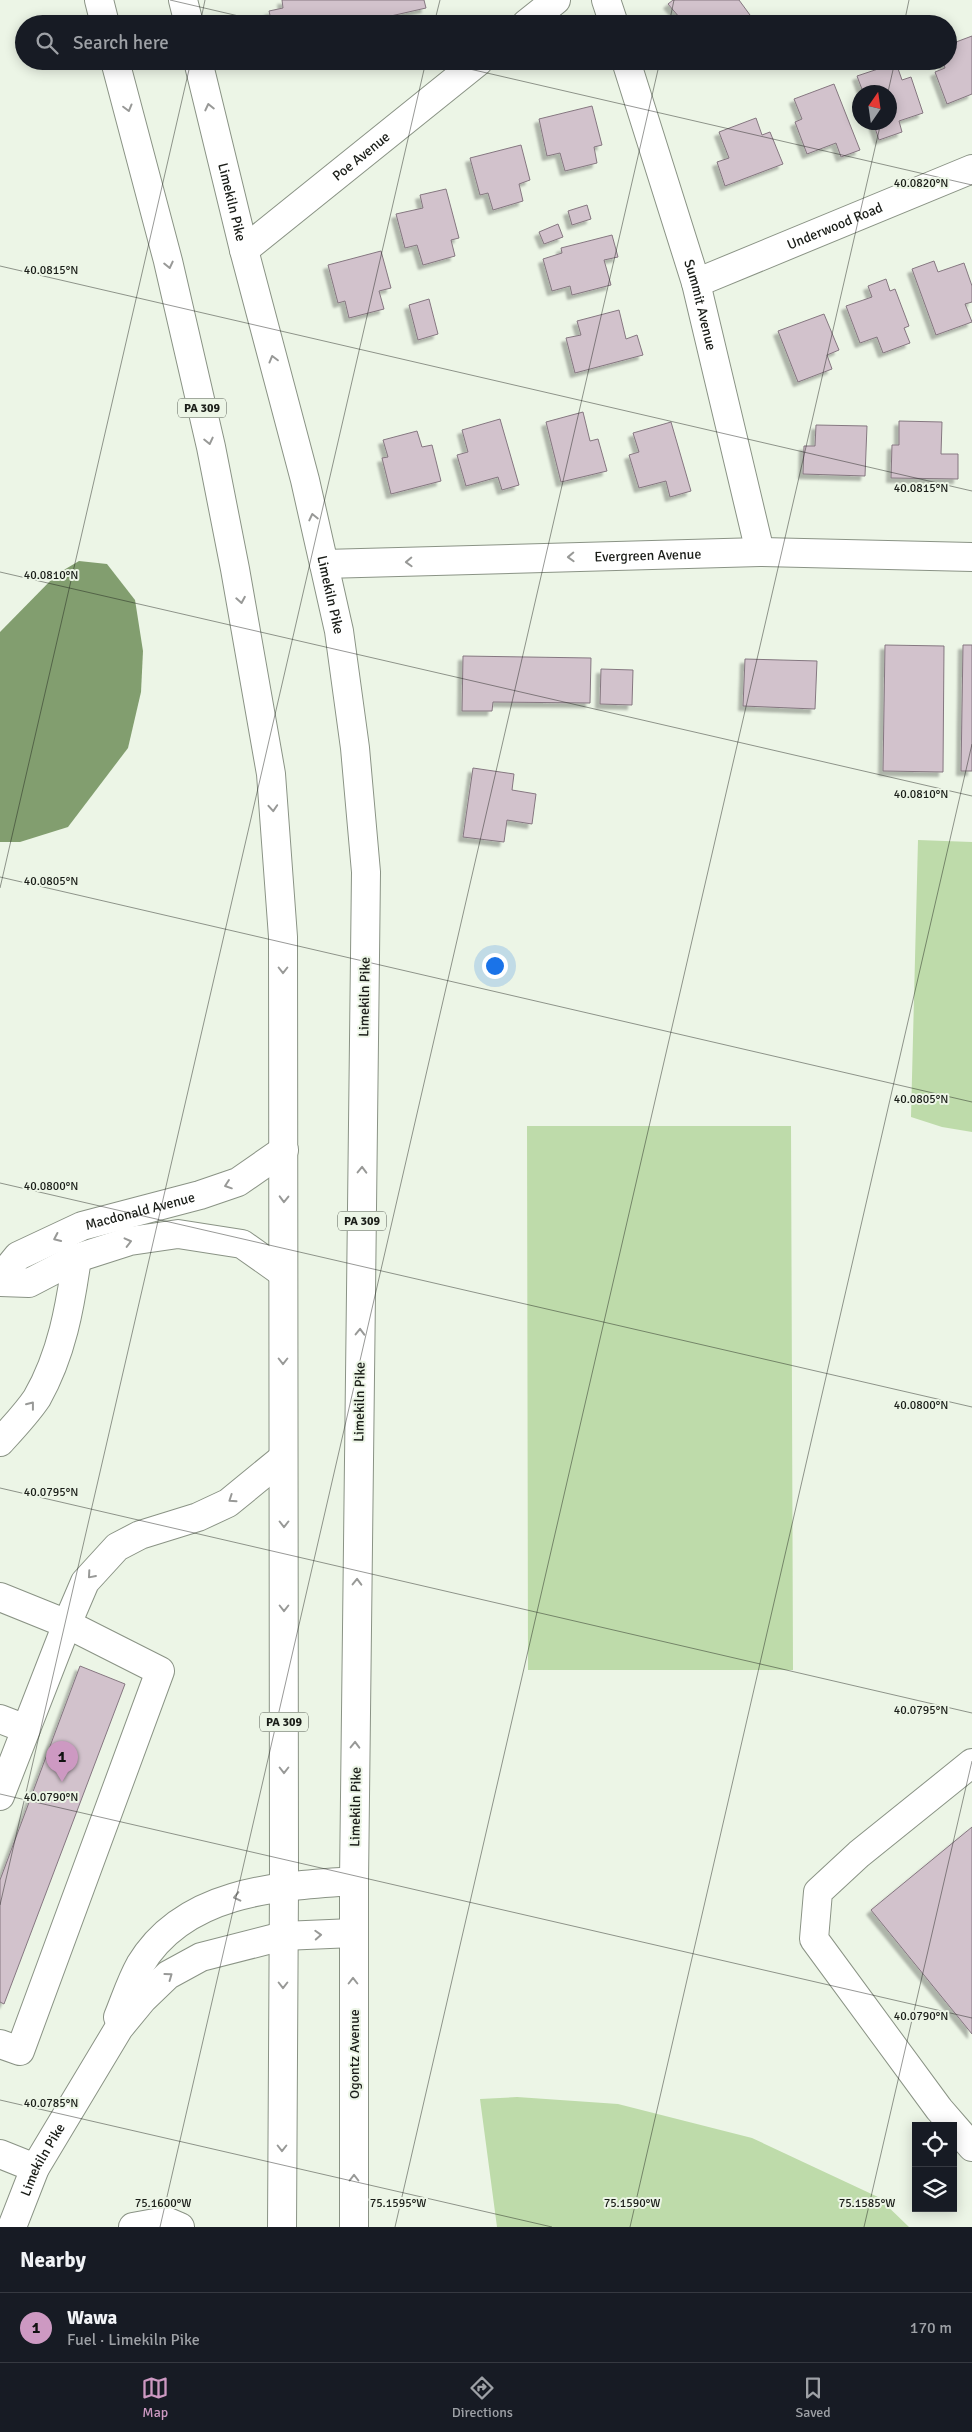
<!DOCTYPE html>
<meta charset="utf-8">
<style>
:root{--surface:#171b24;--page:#242831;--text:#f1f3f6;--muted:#9ea1a6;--line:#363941;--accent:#cd99c2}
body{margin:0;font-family:Signika,sans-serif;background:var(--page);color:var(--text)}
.controls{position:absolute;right:15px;bottom:15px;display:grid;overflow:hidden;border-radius:0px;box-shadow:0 2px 12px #0003}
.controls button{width:45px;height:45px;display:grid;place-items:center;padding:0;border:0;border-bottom:1px solid var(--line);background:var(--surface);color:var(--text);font:25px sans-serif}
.compass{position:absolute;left:852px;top:85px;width:45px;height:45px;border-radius:50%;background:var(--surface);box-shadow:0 2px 12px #0003;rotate:13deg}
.you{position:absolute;left:494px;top:965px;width:18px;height:18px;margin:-12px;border:4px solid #fff;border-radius:50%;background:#1a73e8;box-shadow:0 0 0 8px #1a73e833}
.badge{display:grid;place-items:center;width:32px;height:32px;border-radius:50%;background:var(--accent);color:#111;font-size:16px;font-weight:700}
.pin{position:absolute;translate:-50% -41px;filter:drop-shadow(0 1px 2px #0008)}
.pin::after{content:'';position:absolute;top:26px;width:18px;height:15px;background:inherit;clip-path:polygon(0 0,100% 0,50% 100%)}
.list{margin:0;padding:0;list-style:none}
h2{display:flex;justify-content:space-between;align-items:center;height:65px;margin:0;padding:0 20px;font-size:21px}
h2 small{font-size:16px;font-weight:400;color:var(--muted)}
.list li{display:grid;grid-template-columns:32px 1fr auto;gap:15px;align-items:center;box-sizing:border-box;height:70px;padding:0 20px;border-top:1px solid var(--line)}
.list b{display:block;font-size:19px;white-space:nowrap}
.list p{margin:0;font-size:16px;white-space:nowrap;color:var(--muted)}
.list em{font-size:16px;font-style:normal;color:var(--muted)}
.icon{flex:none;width:28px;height:28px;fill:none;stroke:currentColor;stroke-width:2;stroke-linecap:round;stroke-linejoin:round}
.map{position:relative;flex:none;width:972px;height:2227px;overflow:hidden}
.search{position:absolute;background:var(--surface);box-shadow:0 2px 12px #0003;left:15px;right:15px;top:15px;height:55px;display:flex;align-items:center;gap:12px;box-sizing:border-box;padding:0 18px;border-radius:28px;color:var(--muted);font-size:19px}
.sheet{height:135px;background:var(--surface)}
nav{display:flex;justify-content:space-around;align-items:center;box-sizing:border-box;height:70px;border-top:1px solid var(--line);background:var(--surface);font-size:14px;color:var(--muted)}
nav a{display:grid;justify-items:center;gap:2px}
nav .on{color:var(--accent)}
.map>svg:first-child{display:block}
</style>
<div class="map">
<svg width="972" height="2227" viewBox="0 0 972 2227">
<defs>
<filter id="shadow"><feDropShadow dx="-4.5" dy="4.5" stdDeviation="1" flood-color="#0004"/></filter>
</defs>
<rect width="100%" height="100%" fill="#ecf5e6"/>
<path fill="#bedbaa" d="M 918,840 L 972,842 L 972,1132 L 942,1127 L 911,1117 Z
M 527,1126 L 791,1126 L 793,1670 L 528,1670 Z
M 517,2097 L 618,2104 L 752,2138 L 878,2197 L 909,2227 L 497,2227 L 480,2099 Z"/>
<path fill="#829e6f" d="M 79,561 L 107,564 L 135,600 L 143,651 L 141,692 L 128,748 L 68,827 L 20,842 L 0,842 L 0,632 L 57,574 Z"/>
<path fill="#d2c2cc" stroke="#857780" filter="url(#shadow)" d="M 282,0 L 424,0 L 426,8 L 382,18 L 383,24 L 272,24 L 269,11 L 283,8 Z
M 673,0 L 739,0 L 750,15 L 740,24 L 717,24 L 714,20 L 709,24 L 685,24 L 668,4 Z
M 972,36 L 972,94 L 947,104 L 935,72 L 945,68 L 943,61 L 948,61 L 948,45 Z
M 896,63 L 902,80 L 911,77 L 923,113 L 899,121 L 902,132 L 879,140 L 873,122 L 890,122 L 890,92 L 863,92 L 857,76 Z
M 834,84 L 860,150 L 841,157 L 836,143 L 807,154 L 795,122 L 802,119 L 794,99 Z
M 592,106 L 602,145 L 594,147 L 597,163 L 565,171 L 560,153 L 547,156 L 539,119 Z
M 756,118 L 762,135 L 770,132 L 783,164 L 725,186 L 717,162 L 729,158 L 719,132 Z
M 521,145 L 530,180 L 519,184 L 523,201 L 493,210 L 488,193 L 480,195 L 470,158 Z
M 446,189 L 459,238 L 451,240 L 455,256 L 423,265 L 417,245 L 405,248 L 396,214 L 423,208 L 420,195 Z
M 587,205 L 591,219 L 572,225 L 568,211 Z
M 558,224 L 563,237 L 544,244 L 539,232 Z
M 612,235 L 618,257 L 604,260 L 611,285 L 572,295 L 570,286 L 552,291 L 543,259 L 562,253 L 561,248 Z
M 381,251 L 391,288 L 379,291 L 384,309 L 349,318 L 345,301 L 338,303 L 328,265 Z
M 934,261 L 938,272 L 964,263 L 972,286 L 972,302 L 965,304 L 972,322 L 936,335 L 912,269 Z
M 886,279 L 890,291 L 895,289 L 909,326 L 904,328 L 910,343 L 883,353 L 877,337 L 860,343 L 846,306 L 872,297 L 868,286 Z
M 429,299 L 438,334 L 418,340 L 409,305 Z
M 619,310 L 626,339 L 637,335 L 643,355 L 575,373 L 566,338 L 581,335 L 577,321 Z
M 824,314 L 839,350 L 827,355 L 832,369 L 798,382 L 778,331 Z
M 583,412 L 590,441 L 598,439 L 607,471 L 561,482 L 546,422 Z
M 500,419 L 519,485 L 502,490 L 498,477 L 466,486 L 457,455 L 468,452 L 462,430 Z
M 899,421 L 942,422 L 941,454 L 958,454 L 958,479 L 891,478 L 892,445 L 899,445 Z
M 671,422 L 691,491 L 670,497 L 666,481 L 639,488 L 629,455 L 639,452 L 633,433 Z
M 816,425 L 867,426 L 865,476 L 803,474 L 804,446 L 815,446 Z
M 417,431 L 422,447 L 432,445 L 441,481 L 391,494 L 382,458 L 388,457 L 383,440 Z
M 885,645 L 944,646 L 943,772 L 883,771 Z
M 963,645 L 972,645 L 972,771 L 961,771 Z
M 463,656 L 591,658 L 590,703 L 493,702 L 492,711 L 462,711 Z
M 745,659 L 817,661 L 815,709 L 743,706 Z
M 601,669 L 633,670 L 632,705 L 600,704 Z
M 473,768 L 514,774 L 512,790 L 536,794 L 532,824 L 507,820 L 504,842 L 463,837 Z
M 80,1666 L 125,1684 L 4,2004 L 0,2002 L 0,1880 Z
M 972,1827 L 972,2034 L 871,1910 Z"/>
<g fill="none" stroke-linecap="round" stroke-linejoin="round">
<g stroke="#8a9385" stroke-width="30">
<g id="minor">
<path d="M 606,0 L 614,24"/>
<path d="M 526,24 L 556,0"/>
<path id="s1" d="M 626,61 L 696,283 L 760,552"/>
<path id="s2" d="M 244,250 L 479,61"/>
<path id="s3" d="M 696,283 L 972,169"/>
<path id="s4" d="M 324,564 L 760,552 L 972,557"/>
<path id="s5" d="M 0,1278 L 18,1256 L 82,1226 L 200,1195 L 238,1182 L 284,1150"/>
<path d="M 0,1282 L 29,1283 L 77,1258 L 130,1241 L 178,1234 L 242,1244 L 283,1273"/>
<path d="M 0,1442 C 12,1429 27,1413 37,1398 C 62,1354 70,1307 77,1258"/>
<path d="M 0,1597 L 67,1624 L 85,1582 L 117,1547 L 140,1535 L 198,1517 L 228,1503 L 283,1458"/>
<path d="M 0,1719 L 26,1729"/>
<path d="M 972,1763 L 859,1854 L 818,1892 L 814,1939 L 939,2109 L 972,2147"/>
<path d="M 0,1796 L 67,1624 L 160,1671 L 20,2051 L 0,2044"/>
<path d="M 118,2017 C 125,2000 131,1981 140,1965 C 184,1891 277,1886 354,1881"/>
<path d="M 0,2154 L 35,2168"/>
<path id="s6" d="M 12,2227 L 35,2168 L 119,2028 L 142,2000 L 168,1975 L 201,1957 L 283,1936 L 353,1933"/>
<path d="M 133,2227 L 166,2221 L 180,2227"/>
</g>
</g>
<g stroke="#8a9385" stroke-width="30">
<g id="highway">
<path d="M 99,0 L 105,24"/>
<path d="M 183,0 L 189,24"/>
<path d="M 115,61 L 168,261 L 211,447 L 235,569 L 271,774 L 283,937 L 284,1886 L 282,2227"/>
<path id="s7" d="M 198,61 L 244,250 L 305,480 L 339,631 L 355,748 L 366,872 L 354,1881 L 354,2227"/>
</g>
</g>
<use href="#minor" stroke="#fff" stroke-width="28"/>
<use href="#highway" stroke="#fff" stroke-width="28"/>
</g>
<defs><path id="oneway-chevron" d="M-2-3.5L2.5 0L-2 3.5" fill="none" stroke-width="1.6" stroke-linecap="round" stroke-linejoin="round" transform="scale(1.25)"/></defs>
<g stroke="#989997">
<use href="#oneway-chevron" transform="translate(209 107) rotate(-103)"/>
<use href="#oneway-chevron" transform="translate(128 108) rotate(75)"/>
<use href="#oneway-chevron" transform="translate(169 265) rotate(77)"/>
<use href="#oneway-chevron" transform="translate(273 359) rotate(-105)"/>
<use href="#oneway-chevron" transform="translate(209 441) rotate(77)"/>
<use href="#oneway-chevron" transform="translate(313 517) rotate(-103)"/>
<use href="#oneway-chevron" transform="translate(571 557) rotate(178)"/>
<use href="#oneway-chevron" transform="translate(409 562) rotate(178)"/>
<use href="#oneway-chevron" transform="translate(241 600) rotate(80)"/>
<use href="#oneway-chevron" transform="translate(273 808) rotate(86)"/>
<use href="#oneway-chevron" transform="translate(283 970) rotate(90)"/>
<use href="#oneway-chevron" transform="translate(362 1170) rotate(-89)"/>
<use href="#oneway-chevron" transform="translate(228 1185) rotate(161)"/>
<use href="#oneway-chevron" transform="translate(284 1199) rotate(91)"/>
<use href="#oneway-chevron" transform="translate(57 1238) rotate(155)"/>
<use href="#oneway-chevron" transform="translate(128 1242) rotate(-14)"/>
<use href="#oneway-chevron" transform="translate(360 1332) rotate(-89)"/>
<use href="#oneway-chevron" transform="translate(283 1361) rotate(90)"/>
<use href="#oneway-chevron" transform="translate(31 1405) rotate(-52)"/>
<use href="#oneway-chevron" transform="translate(232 1499) rotate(146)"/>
<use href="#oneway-chevron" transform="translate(284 1524) rotate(90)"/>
<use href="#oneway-chevron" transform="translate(91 1575) rotate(131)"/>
<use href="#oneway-chevron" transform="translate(357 1582) rotate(-89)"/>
<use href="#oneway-chevron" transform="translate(284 1608) rotate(90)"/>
<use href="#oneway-chevron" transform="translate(355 1745) rotate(-89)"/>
<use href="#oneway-chevron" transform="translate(284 1770) rotate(90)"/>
<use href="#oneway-chevron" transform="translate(237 1897) rotate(167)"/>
<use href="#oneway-chevron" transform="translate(318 1935) rotate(-3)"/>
<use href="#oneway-chevron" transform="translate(169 1976) rotate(-36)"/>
<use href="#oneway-chevron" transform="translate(353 1981) rotate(-90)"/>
<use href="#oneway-chevron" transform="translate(283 1985) rotate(90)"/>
<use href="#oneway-chevron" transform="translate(282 2148) rotate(90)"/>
<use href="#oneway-chevron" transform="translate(354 2178) rotate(-90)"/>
</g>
<path fill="none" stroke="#1a1d18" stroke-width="1" stroke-opacity="0.45" d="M 170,0 L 273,24M 200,24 L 205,0M 434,24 L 440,0M 669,24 L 674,0M 904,24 L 909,0M 435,61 L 972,185M 888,92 L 895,61M 0,266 L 972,491M 0,572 L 972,796M 0,877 L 972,1102M 0,888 L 191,61M 0,1183 L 972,1407M 0,1488 L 972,1713M 0,1794 L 972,2018M 0,1905 L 426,61M 0,2100 L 552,2227M 160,2227 L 660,61M 395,2227 L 881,122M 630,2227 L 972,744M 864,2227 L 972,1761"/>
<g text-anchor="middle" stroke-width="4" stroke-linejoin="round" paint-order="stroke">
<g fill="#ecf5e6" stroke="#595e56" stroke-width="1">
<rect x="178" y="398.5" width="48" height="19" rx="4"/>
<rect x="338" y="1211.5" width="48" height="19" rx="4"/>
<rect x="260" y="1712.5" width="48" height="19" rx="4"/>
</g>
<g font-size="12" font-weight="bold" fill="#1a1d18">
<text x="202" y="412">PA 309</text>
<text x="362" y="1225">PA 309</text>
<text x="284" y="1726">PA 309</text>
</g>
<g font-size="14" fill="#1a1d18" stroke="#ecf5e6">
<text dy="5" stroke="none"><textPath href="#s2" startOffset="150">Poe Avenue</textPath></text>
<text dy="5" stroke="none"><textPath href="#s7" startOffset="145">Limekiln Pike</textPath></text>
<text dy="5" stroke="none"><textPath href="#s3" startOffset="150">Underwood Road</textPath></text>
<text dy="5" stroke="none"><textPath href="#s1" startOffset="255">Summit Avenue</textPath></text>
<text dy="5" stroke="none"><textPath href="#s4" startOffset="324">Evergreen Avenue</textPath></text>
<text dy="5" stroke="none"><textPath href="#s7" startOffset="550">Limekiln Pike</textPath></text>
<text transform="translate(364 997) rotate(-89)" y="5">Limekiln Pike</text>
<text dy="5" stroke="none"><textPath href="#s5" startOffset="159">Macdonald Avenue</textPath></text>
<text transform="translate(359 1402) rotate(-89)" y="5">Limekiln Pike</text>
<text transform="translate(355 1807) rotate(-89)" y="5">Limekiln Pike</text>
<text transform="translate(354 2054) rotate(-90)" y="5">Ogontz Avenue</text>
<text dy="5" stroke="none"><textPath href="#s6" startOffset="74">Limekiln Pike</textPath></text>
</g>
</g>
<g font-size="12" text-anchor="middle" fill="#1a1d18" stroke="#ecf5e6" stroke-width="4" stroke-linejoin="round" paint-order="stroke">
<text x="921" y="187">40.0820°N</text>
<text x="51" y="274">40.0815°N</text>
<text x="921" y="492">40.0815°N</text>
<text x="51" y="579">40.0810°N</text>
<text x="921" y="798">40.0810°N</text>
<text x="51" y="885">40.0805°N</text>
<text x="921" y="1103">40.0805°N</text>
<text x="51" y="1190">40.0800°N</text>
<text x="921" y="1409">40.0800°N</text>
<text x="51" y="1496">40.0795°N</text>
<text x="921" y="1714">40.0795°N</text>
<text x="51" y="1801">40.0790°N</text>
<text x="921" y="2020">40.0790°N</text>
<text x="51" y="2107">40.0785°N</text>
<text x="163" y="2207">75.1600°W</text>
<text x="398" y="2207">75.1595°W</text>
<text x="632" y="2207">75.1590°W</text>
<text x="867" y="2207">75.1585°W</text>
</g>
</svg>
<div class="controls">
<button><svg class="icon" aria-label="locate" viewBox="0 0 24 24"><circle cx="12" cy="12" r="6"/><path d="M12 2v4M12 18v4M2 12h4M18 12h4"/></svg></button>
<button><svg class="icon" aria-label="layers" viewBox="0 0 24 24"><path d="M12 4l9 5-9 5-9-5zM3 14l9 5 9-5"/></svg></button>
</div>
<svg class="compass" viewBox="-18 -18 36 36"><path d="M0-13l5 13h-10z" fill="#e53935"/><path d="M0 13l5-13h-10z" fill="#9ea1a6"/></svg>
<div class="you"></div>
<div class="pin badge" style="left:62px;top:1782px">1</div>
<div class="search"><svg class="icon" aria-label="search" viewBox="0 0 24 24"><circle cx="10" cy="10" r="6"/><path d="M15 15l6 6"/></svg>Search here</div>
</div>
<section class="sheet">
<h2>Nearby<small></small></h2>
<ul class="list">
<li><span class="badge">1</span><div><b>Wawa</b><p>Fuel · Limekiln Pike</p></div><em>170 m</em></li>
</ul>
</section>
<nav>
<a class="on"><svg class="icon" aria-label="map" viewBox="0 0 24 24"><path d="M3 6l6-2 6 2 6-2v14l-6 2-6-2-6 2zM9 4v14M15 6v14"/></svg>Map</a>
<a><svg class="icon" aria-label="directions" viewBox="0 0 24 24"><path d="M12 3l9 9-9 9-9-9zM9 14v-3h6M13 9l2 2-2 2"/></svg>Directions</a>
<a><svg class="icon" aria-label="saved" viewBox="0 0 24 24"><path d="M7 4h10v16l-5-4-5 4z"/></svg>Saved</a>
</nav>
